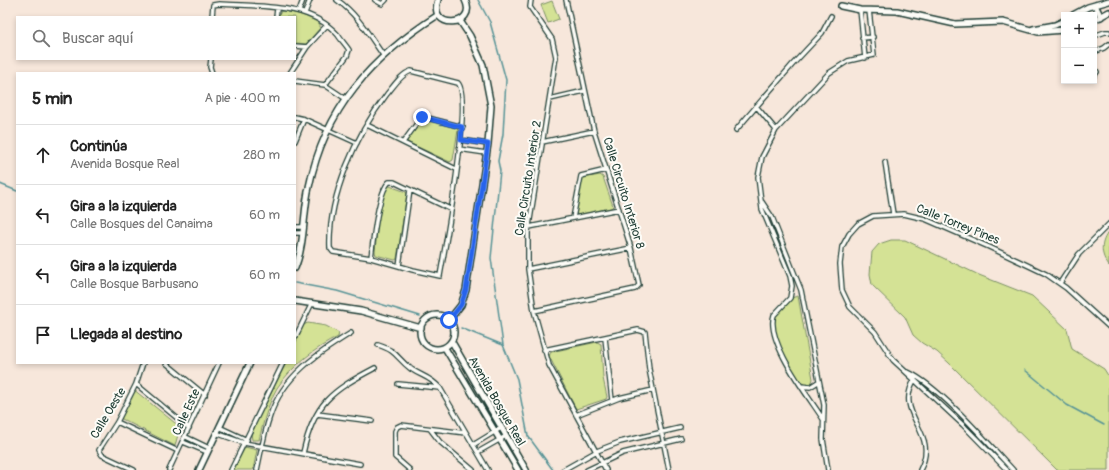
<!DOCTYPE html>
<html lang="es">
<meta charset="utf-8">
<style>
:root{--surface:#fff;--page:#f2f2f2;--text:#222;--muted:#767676;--line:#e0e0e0}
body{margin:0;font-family:Pangolin,sans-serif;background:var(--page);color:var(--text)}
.controls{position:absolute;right:12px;top:12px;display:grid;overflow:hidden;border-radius:0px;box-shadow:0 2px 6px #0003}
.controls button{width:36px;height:36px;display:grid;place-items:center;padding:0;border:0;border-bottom:1px solid var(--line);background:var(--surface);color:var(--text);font:20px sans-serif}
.stop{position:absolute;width:12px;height:12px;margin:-9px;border:3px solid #2563eb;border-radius:50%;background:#fff}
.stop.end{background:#2563eb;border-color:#fff;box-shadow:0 1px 4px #0008}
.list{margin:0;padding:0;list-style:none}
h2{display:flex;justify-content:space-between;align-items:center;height:52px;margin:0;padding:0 16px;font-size:17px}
h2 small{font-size:13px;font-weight:400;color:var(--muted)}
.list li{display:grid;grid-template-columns:26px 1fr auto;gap:12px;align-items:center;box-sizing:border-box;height:60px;padding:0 16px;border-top:1px solid var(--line)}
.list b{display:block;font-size:15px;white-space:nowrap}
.list p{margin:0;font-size:13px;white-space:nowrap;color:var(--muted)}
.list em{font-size:13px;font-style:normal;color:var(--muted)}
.icon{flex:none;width:22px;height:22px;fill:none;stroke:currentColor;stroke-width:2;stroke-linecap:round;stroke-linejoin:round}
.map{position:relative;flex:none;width:1109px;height:470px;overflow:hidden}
.search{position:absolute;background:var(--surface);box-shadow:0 2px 6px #0003;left:16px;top:16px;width:280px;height:44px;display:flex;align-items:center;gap:10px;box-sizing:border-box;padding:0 14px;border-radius:0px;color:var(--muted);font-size:15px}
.panel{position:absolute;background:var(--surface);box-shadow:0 2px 6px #0003;left:16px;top:72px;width:280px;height:292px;border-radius:0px}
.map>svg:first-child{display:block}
</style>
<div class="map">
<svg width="1109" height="470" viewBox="0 0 1109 470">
<rect width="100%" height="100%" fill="#f7e7db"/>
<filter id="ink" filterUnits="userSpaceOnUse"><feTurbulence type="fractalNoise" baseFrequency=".025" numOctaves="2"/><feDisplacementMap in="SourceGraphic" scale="8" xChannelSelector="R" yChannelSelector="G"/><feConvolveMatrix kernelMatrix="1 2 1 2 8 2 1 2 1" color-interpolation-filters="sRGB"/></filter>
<g filter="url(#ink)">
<path fill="#d4e295" stroke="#7a9064" d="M 552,1 L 559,19 L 548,23 L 541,5 Z
M 281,11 C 295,12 308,16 320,24 L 320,28 L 306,44 L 295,43 L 295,17 L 278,17 Z
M 423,119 L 456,128 L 458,130 L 453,160 L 450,162 L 407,142 L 407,139 Z
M 600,175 L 603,177 L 613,206 L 611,208 L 578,215 L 576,213 L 582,180 L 583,178 Z
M 387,185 L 406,192 L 407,194 L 397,259 L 395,260 L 376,255 L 375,252 L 379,208 Z
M 1109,231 L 1109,266 C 1100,254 1100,243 1109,231 Z
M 891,240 L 905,240 L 979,275 L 1032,296 L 1067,329 L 1072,349 L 1104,369 L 1109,377 L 1109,470 L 1057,470 L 949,363 L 937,352 L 922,343 L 913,335 L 905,317 L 872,285 L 870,274 L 872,252 L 879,244 Z
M 798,296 L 813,379 L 811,384 L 808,385 L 800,383 C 787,363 774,341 774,316 L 791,298 Z
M 308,323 L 326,326 L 339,333 L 338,337 C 315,348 291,367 277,388 C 268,404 263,423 259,440 L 252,440 L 251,434 L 286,363 L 295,363 L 295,344 L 303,325 Z
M 597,342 L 601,344 L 603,378 L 607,397 L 606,399 L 576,409 L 549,356 L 551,352 Z
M 133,389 L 180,427 L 175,446 L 120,418 Z
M 245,447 L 257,450 L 253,470 L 233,470 Z"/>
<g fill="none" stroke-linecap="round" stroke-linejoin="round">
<path stroke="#579396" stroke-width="1.5" d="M 478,0 L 490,22 L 506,80 L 503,134 L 498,161 L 500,171 L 491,258 L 503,345 L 517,379 L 528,436 L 553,470
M 0,184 L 17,191
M 295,283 L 337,291 L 420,316
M 461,328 L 503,345
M 1025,370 L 1067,405 L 1104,425"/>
<g stroke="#1f3d34" stroke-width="6">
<path id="street" d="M 337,0 C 357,14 369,35 383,55
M 375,0 L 382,4 L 386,0
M 531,0 L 530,7 L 552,39 L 556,57 L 528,232 L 528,269 L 534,311 L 549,365 L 606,470
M 860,10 L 865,58
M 299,11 L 303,0
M 305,13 L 310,0
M 212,17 L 213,5 L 219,4 C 259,7 309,2 338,35 C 341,40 346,45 349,50 L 347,56 L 325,85
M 276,17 L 277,9
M 1094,36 L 1105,32 L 1109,32
M 862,38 L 873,37
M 295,46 L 307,47
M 1094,52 L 1104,48 L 1109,44
M 211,59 L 210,67 L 212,73
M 1094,67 L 1097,72 L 1094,76
M 411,71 L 458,83 C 473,98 445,247 440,276 L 413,270 L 371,258 L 333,252 L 330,248 C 328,196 356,135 387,94 C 393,87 401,74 411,71 Z
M 290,73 L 307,47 L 327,25
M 295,81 L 325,85 L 346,99
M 550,99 L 584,91
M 756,106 L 776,130
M 295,117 L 304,119 L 357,143
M 367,125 L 456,169
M 736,130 L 793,64 L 822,33 L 831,16
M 461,140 L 488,144
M 295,141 L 304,119
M 404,141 L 421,118 L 424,117 L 463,127
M 542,142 L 594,131
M 459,149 L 486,153
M 885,162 L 893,214
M 762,202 L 772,217 L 801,290 L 824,405 L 823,439 L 828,470
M 573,218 L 581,176 L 606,170
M 295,227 L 302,227
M 529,227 L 619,209
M 295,233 L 302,233
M 371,258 C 373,241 378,192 389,182 L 394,182 L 450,209
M 399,266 L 410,190
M 528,269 L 631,248
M 1060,283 L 1079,254 L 1109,224
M 534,311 L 635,289 L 639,285 L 631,248 L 594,131 L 566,0
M 295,338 L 312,303
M 605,338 L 612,400
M 378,345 C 398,351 396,358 411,369 C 423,377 429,376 440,388 L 488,470
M 544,350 L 638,330 L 645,332 L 649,369 L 669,470
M 166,363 L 205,395
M 908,372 C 940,387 988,443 1013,470
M 915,379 C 892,415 941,431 920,470
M 136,384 L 189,428
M 398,384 L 440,388
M 801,386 L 810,387 L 818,382
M 317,414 L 372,421
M 576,415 L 619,398 L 653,390
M 823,419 C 809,397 765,341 774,315 L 790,298 L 792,286 L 790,276 L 762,209 L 758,177 L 762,157 L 776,130 L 829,73 L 848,61 L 874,55 L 869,10
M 117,422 L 178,451
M 219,427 L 247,440
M 430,429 L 440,442 L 473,470
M 216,433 L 244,443 L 360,464
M 186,437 L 209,448
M 183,442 L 207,452
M 473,445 L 501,428
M 478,452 L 506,436
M 303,453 C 314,403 331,391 375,368
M 134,470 L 102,455 L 99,450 L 117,422 L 136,384 L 143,363
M 169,470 L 219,363
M 231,470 L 283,363
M 257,470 C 261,452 264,433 270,416 C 283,376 317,354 351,333
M 410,470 L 395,457 L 395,431 L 397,427 L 401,425 L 466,433
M 563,470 L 597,451 L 620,442 L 680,428
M 587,470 L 623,453 L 681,439
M 1007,470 L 963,425 L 893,360 L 875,332 L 850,307 L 842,290 L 840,264 L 842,247 L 849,234 L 858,224 L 873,216 L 904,214 L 925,219 L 989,247 L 1046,274 L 1066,288 L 1109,327"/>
</g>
<g stroke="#1f3d34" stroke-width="8">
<path id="secondary" d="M 438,0 C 427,31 479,27 465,0
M 1095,5 L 1101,17
M 841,6 L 860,10 L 897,11 L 955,24 L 1003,22 L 1038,32 L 1064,30
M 1073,15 L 1088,7 L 1109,1
M 1094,20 L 1109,12
M 1033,29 L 1055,25 L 1064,21
M 295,268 C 305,244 303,212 309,187 C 325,108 372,57 438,15
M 295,301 L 361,311 L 421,328
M420 332a17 17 0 1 1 34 0a17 17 0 1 1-34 0Z
M 449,320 L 461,305 L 466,290 L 488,144 L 491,106 L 483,65 L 470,36 L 460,21
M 452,342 L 526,470
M 445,348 L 518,470
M 199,470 L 250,363"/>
</g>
<use href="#street" stroke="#fdfcf7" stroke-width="3.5"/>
<use href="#secondary" stroke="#fdfcf7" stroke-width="5"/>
</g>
</g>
<g fill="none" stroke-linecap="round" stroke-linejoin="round" filter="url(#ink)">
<path stroke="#2563eb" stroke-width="5" d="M 422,117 L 462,127 L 461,140 L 488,144 L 466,290 L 461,305 L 449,320"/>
</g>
<g text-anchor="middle" stroke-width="4" stroke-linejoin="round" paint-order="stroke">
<g font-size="12" fill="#1f3d34" stroke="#fdfcf7">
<text transform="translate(528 178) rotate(-81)" y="4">Calle Circuito Interior 2</text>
<text transform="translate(624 193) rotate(73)" y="4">Calle Circuito Interior 8</text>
<text transform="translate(958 224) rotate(22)" y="4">Calle Torrey Pines</text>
<text transform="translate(497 401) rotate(60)" y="4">Avenida Bosque Real</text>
<text transform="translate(186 412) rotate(-65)" y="4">Calle Este</text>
<text transform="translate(108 413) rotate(-59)" y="4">Calle Oeste</text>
</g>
</g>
</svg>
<div class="controls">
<button>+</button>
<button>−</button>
</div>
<div class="stop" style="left:449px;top:320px"></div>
<div class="stop end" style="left:422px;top:117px"></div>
<div class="search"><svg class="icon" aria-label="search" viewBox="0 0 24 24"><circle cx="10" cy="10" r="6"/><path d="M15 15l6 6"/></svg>Buscar aquí</div>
<section class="panel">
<h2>5 min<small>A pie · 400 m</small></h2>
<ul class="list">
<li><svg class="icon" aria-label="ahead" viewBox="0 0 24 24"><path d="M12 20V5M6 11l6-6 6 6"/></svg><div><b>Continúa</b><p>Avenida Bosque Real</p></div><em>280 m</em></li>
<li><svg class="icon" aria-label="left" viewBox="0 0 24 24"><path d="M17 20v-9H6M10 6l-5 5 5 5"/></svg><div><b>Gira a la izquierda</b><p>Calle Bosques del Canaima</p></div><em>60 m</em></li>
<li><svg class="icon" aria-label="left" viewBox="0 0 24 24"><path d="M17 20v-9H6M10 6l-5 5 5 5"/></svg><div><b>Gira a la izquierda</b><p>Calle Bosque Barbusano</p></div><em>60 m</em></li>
<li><svg class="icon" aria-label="arrive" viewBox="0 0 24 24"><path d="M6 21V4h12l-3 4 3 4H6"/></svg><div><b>Llegada al destino</b></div></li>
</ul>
</section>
</div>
